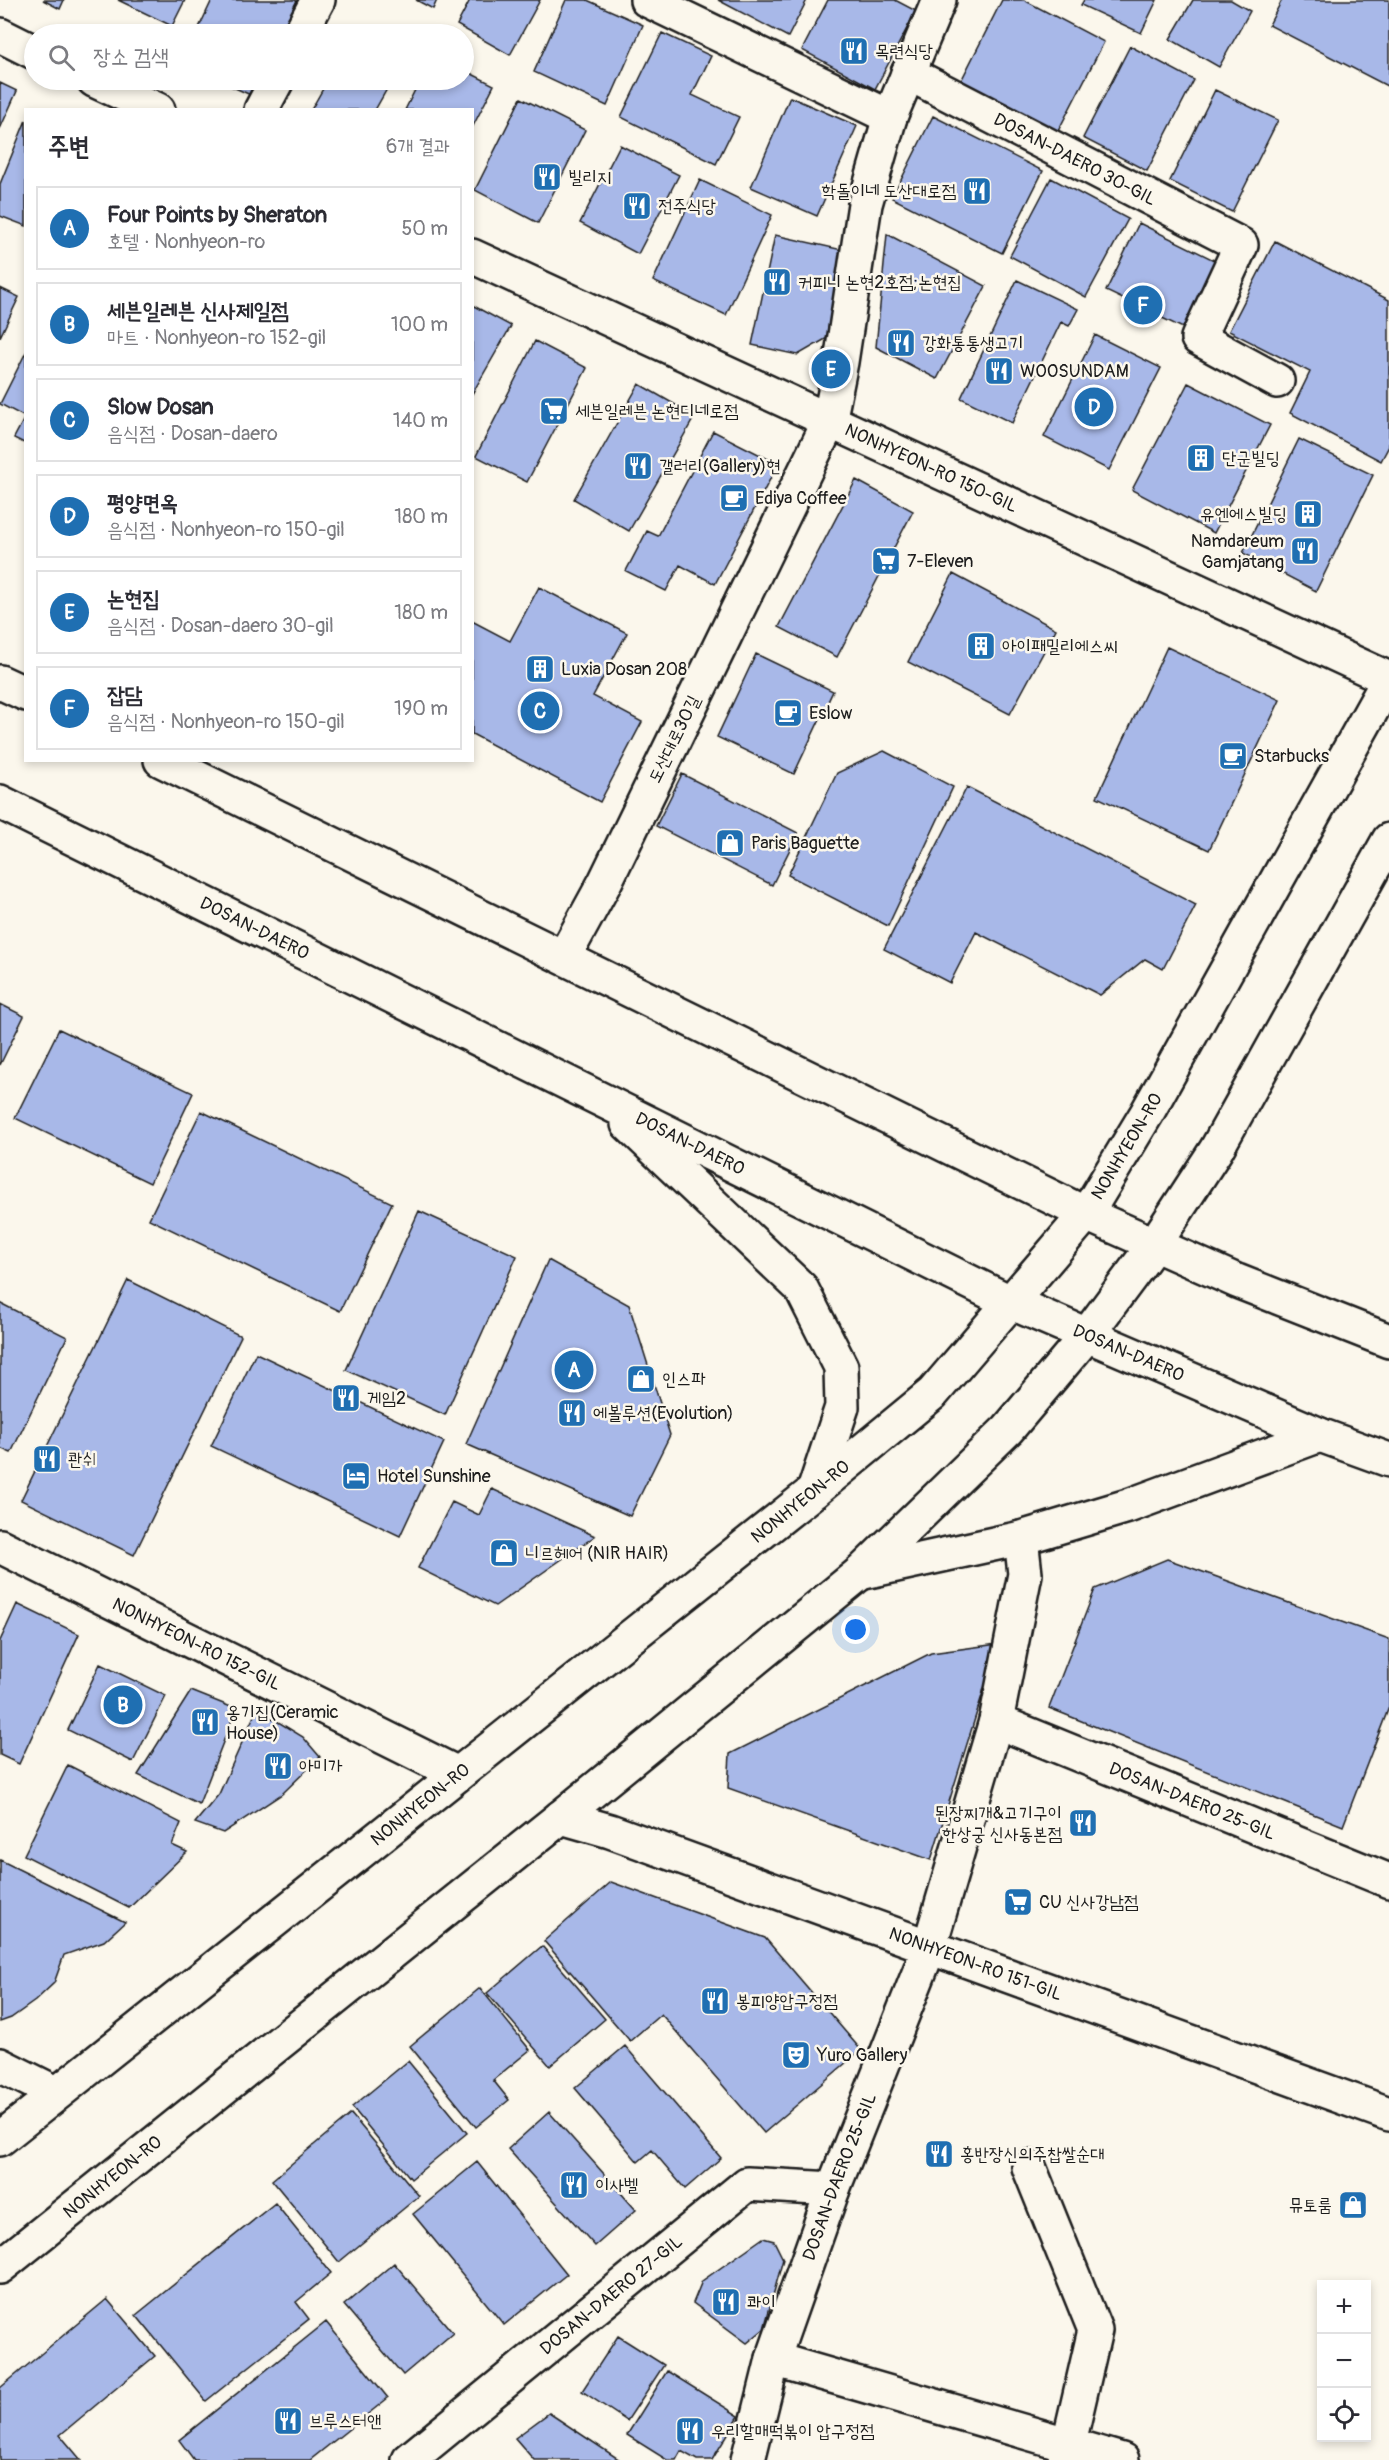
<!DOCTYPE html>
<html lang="ko">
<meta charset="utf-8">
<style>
:root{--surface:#fff;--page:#f7f7f7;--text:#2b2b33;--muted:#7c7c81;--line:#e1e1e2;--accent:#1f6fb2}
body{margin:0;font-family:Pangolin,"Poor Story",sans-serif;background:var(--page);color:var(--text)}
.controls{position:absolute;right:18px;bottom:18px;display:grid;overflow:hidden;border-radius:0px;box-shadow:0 3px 9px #0003}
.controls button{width:54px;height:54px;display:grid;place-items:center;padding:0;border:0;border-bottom:2px solid var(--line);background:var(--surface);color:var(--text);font:30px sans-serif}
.you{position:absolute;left:856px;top:1630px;width:21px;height:21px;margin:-15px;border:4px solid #fff;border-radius:50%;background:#1a73e8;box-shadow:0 0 0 9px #1a73e833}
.badge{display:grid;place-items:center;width:39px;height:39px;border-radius:50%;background:var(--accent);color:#fff;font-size:20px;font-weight:700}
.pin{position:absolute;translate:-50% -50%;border:3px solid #fff;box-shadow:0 2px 6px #0006}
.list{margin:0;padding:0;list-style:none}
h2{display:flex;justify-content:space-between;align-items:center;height:78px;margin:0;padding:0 24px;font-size:26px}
h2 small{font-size:20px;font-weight:400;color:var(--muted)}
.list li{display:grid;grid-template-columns:39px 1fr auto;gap:18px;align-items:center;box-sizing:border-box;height:84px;margin:0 12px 12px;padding:0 12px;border:2px solid var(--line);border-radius:0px}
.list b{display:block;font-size:22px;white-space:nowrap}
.list p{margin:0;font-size:20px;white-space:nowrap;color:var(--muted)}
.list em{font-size:20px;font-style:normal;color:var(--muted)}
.icon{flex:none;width:33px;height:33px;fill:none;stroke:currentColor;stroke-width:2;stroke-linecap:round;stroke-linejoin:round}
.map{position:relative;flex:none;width:1389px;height:2460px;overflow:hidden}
.search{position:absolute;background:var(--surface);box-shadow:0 3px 9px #0003;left:24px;top:24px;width:450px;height:66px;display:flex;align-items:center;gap:15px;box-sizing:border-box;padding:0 21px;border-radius:33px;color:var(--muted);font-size:22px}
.panel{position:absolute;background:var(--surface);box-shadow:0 3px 9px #0003;left:24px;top:108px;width:450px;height:654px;border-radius:0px}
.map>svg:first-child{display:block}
</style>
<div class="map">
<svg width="1389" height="2460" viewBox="0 0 1389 2460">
<rect width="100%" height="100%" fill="#fbf7ec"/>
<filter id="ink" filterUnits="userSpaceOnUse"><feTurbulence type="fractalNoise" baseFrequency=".0167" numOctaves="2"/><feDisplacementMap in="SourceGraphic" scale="12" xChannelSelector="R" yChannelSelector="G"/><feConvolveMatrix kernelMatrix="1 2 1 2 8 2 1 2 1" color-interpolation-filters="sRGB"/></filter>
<g filter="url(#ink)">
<path fill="#a8b8e8" stroke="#1c1c1c" stroke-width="1.5" d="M 43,0 L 64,0 L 60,9 Z
M 118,0 L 185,0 L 172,26 Z
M 212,0 L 295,0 L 297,1 L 281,34 L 196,34 Z
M 416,0 L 437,0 L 433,9 Z
M 470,0 L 540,0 L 510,55 L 457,25 Z
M 566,0 L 587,0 L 643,25 L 607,106 L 534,72 Z
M 718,0 L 807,0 L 788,37 Z
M 828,0 L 895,0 L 916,11 L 875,89 L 802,50 Z
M 1002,0 L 1024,0 L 1104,42 L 1058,131 L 961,81 Z
M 1084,0 L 1157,0 L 1141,33 L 1081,5 Z
M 1193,0 L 1231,0 L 1250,11 L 1219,67 L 1170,39 Z
M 1282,0 L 1389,0 L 1389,87 L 1269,25 Z
M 662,33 L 711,56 L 692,95 L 739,117 L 716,164 L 621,117 Z
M 1130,46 L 1194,80 L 1147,171 L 1083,138 Z
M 464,70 L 494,85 L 472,128 L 472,110 L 405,110 L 420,80 L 464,80 Z
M 217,80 L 260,80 L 253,96 Z
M 328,80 L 392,80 L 375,110 L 311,110 Z
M 0,83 L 17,91 L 0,129 Z
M 1215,90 L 1278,120 L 1232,212 L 1170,181 Z
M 790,97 L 857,126 L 817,216 L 751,187 Z
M 521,98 L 585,130 L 538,223 L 475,190 Z
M 933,116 L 1043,171 L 1002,253 L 892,198 Z
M 26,120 L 26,226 L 0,216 L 0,184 Z
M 620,145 L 679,175 L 638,254 L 580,223 Z
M 1051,178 L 1128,219 L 1086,297 L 1010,256 Z
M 700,180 L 772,215 L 726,315 L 653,281 Z
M 1139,223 L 1220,263 L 1187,330 L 1106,291 Z
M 887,234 L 986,286 L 937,379 L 876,347 Z
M 775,235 L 847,251 L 829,337 L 798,355 L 752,345 Z
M 1275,241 L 1389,300 L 1389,446 L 1381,461 L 1290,413 L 1310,372 L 1229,331 Z
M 1017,280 L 1078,309 L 1069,326 L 1061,322 L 1012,423 L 961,398 Z
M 0,288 L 19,297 L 0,337 Z
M 472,305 L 511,326 L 472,394 Z
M 1095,335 L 1161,368 L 1109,470 L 1044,437 Z
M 535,341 L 587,368 L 527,482 L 476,456 Z
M 26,352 L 26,444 L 14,438 L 25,417 L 0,404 Z
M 1188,383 L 1270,425 L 1214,533 L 1132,490 Z
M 639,384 L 695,416 L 629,531 L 574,499 Z
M 713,431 L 778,464 L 715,584 L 680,565 L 666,591 L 626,571 L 647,531 L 658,536 Z
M 1299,439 L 1373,475 L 1316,591 L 1243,553 Z
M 856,480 L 913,511 L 837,657 L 779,627 Z
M 953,574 L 1056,629 L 1010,714 L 908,662 Z
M 539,587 L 627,633 L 593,696 L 642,722 L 600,802 L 472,734 L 472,621 L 510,641 Z
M 1167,647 L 1280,700 L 1209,850 L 1097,797 Z
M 756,654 L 833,691 L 794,774 L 717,737 Z
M 884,751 L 953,787 L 888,926 L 788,875 L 837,773 Z
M 682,774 L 798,833 L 772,885 L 656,826 Z
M 967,787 L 1196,905 L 1163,969 L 1145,959 L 1100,995 L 976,932 L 950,983 L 884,949 Z
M 0,1004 L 24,1016 L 0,1065 Z
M 59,1029 L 193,1093 L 150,1183 L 15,1118 Z
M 201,1111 L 392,1203 L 340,1311 L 149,1219 Z
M 419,1211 L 517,1256 L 445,1415 L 346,1370 Z
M 548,1260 L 629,1305 L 670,1435 L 630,1516 L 466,1444 Z
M 128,1280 L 241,1336 L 134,1555 L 21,1500 Z
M 0,1303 L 67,1337 L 11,1453 L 0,1448 Z
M 256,1353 L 444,1442 L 400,1536 L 211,1446 Z
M 492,1489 L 595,1536 L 495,1606 L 418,1568 L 452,1502 L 479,1515 Z
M 1167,1559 L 1389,1639 L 1389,1707 L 1343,1826 L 1049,1708 L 1095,1589 Z
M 17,1604 L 79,1634 L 19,1764 L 0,1755 L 0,1641 Z
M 998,1644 L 931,1860 L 728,1788 L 730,1754 L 931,1653 Z
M 100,1664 L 166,1696 L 133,1762 L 68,1730 Z
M 191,1691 L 236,1709 L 199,1804 L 138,1775 Z
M 257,1709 L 303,1737 L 320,1757 L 282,1794 L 223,1833 L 195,1823 L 219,1794 Z
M 68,1765 L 181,1823 L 172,1845 L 187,1852 L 129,1908 L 24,1855 Z
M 0,1860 L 125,1922 L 104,1941 L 64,1955 L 54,1983 L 35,2001 L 11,2018 L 0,2022 Z
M 611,1882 L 765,1938 L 861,2050 L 764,2133 L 661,2014 L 630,2041 L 544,1941 Z
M 542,1946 L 605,2019 L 550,2066 L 487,1993 Z
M 480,1988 L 530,2050 L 493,2080 L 509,2100 L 476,2127 L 410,2046 Z
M 625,2046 L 721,2158 L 685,2189 L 652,2150 L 638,2162 L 575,2088 Z
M 408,2061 L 467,2133 L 411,2179 L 352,2107 Z
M 549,2112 L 636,2210 L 595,2246 L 508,2149 Z
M 351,2114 L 419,2196 L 339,2262 L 272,2180 Z
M 477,2162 L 567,2274 L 504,2325 L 413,2214 Z
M 275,2203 L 331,2273 L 296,2302 L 309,2319 L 206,2401 L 136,2315 Z
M 763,2238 L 774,2241 L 783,2259 L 764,2329 L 747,2343 L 693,2303 L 702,2281 Z
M 394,2263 L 453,2333 L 403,2375 L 344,2305 Z
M 107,2299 L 155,2356 L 60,2435 L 81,2460 L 0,2460 L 0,2388 Z
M 326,2322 L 388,2398 L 310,2460 L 194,2460 L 179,2440 Z
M 618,2336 L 664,2365 L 627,2421 L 582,2391 Z
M 667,2371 L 739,2416 L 712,2460 L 697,2460 L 681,2451 L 676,2460 L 667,2460 L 627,2435 Z
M 549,2413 L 620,2460 L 534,2460 L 515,2438 Z"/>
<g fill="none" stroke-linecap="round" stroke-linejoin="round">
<g stroke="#1c1c1c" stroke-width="38">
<g id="minor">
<path d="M 647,0 L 890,117"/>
<path d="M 300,34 L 318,0"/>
<path d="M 0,35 L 34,52"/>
<path id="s1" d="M 908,73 L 1241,245 L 1198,338 L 1277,381"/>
<path d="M 94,80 L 158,110"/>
<path d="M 261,110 L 277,80"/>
<path id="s2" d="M 472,256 L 1389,679"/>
<path d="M 564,957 L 605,882 L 829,422 L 841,362 L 865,204 L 890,117 L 939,0"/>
<path id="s3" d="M 0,1546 L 458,1774"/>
<path id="s4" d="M 996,1721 L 1389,1881"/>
<path id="s5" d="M 561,1817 L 610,1831 L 1389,2114"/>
<path d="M 0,2065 L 56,2093"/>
<path d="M 1029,2167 L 1095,2330 L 1065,2460"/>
<path d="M 773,2359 L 1122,2460"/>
<path id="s6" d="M 409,2460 L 747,2184 L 833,2189"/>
<path id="s7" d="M 748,2460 L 773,2359 L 833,2189 L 929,1948 L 996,1721 L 1025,1574 L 1021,1538"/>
</g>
</g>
<g stroke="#1c1c1c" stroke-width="38">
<g id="major">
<path d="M 0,682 L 26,694"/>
<path d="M 161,760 L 1086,1214 L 1237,1281 L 1389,1341"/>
<path id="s8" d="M 0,802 L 1010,1302 L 1320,1435 L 1389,1460"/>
<path d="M 628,1124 L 801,1288 L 841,1367 L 842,1407 L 814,1491"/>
<path d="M 860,1573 L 1021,1538 L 1128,1506 L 1320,1435"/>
<path id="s9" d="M 0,2139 L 814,1491 L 933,1393 L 1086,1214 L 1147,1113 L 1389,679"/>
<path id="s10" d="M 0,2267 L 561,1817 L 860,1573 L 1008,1429 L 1087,1335 L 1154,1245 L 1216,1150 L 1389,840"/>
</g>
</g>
<use href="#minor" stroke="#fbf7ec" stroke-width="33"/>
<use href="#major" stroke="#fbf7ec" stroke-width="33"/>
</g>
</g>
<defs>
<g id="restaurant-square" transform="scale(1.5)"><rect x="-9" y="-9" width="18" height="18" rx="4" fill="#1f6fb2" stroke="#fbf7ec"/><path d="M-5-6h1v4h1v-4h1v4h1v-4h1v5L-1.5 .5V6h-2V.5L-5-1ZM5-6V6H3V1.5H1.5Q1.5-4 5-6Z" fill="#fff"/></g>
<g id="supermarket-square" transform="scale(1.5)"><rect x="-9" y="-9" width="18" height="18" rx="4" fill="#1f6fb2" stroke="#fbf7ec"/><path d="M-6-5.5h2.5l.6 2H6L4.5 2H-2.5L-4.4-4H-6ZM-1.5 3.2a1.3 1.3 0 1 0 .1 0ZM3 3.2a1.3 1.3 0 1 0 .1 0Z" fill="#fff"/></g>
<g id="building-square" transform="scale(1.5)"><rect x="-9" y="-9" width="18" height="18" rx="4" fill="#1f6fb2" stroke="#fbf7ec"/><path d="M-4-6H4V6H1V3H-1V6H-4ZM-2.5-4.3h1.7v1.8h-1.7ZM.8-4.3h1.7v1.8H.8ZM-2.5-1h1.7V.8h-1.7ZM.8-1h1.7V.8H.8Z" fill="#fff"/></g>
<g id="cafe-square" transform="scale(1.5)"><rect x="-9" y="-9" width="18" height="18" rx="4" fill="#1f6fb2" stroke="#fbf7ec"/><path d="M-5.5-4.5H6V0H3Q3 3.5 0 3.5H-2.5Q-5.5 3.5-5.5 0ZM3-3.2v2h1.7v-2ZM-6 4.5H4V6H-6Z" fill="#fff"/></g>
<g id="shop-square" transform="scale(1.5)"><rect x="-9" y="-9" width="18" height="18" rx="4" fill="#1f6fb2" stroke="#fbf7ec"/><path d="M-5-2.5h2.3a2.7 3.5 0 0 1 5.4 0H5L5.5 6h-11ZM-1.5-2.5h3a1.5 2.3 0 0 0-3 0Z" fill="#fff"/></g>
<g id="hotel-square" transform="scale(1.5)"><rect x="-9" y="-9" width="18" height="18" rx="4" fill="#1f6fb2" stroke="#fbf7ec"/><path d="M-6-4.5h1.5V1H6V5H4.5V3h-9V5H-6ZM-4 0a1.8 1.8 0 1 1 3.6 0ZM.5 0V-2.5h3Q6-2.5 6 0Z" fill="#fff"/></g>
<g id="theatre-square" transform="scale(1.5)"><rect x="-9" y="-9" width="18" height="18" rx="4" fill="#1f6fb2" stroke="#fbf7ec"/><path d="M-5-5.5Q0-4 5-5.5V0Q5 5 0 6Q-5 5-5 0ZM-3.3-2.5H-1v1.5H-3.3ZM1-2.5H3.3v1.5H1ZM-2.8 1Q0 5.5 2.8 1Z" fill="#fff"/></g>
</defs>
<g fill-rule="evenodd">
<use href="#restaurant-square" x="854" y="51"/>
<use href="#restaurant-square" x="547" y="177"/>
<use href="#restaurant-square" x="977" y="191"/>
<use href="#restaurant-square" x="637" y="206"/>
<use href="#restaurant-square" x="777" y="282"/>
<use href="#restaurant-square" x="901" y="343"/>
<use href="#restaurant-square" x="999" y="371"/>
<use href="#supermarket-square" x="554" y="411"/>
<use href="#building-square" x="1201" y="458"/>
<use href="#restaurant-square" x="638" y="466"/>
<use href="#cafe-square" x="734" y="498"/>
<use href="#building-square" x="1308" y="514"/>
<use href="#restaurant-square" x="1305" y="551"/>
<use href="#supermarket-square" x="886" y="561"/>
<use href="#building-square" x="981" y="646"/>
<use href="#building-square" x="540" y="669"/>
<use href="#cafe-square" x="788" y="713"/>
<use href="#cafe-square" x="1233" y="756"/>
<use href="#shop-square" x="730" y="843"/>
<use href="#shop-square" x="641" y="1379"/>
<use href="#restaurant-square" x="346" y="1398"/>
<use href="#restaurant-square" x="572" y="1413"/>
<use href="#restaurant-square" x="47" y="1459"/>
<use href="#hotel-square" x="356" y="1476"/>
<use href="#shop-square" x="504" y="1553"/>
<use href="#restaurant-square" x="205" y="1722"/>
<use href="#restaurant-square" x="278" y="1766"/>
<use href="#restaurant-square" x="1083" y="1823"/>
<use href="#supermarket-square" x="1018" y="1902"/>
<use href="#restaurant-square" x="715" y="2001"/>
<use href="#theatre-square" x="796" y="2055"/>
<use href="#restaurant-square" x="939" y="2154"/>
<use href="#restaurant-square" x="574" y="2185"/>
<use href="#shop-square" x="1353" y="2205"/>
<use href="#restaurant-square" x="726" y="2302"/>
<use href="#restaurant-square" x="288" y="2421"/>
<use href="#restaurant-square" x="690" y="2431"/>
</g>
<g text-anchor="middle" stroke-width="5" stroke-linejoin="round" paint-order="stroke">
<g font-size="18" fill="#1c1c1c" stroke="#fbf7ec" text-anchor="start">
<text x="875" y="57">목련식당</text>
<text x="568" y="183">빌리지</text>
<text x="956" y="197" text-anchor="end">학돌이네 도산대로점</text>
<text x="658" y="212">전주식당</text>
<text x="798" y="288">커피니 논현2호점;논현집</text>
<text x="922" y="349">강화통통생고기</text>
<text x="1020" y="377">WOOSUNDAM</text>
<text x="575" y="417">세븐일레븐 논현디네로점</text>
<text x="1222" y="464">단군빌딩</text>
<text x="659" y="472">갤러리(Gallery)현</text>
<text x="755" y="504">Ediya Coffee</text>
<text x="1287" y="520" text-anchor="end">유엔에스빌딩</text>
<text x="1284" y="547" text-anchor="end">Namdareum<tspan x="1284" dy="21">Gamjatang</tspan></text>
<text x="907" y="567">7-Eleven</text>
<text x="1002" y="652">아이패밀리에스씨</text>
<text x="561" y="675">Luxia Dosan 208</text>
<text x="809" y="719">Eslow</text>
<text x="1254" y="762">Starbucks</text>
<text x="751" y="849">Paris Baguette</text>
<text x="662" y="1385">인스파</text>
<text x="367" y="1404">게임2</text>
<text x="593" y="1419">에볼루션(Evolution)</text>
<text x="68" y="1465">콴쉬</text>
<text x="377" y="1482">Hotel Sunshine</text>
<text x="525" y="1559">니르헤어 (NIR HAIR)</text>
<text x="226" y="1718">옹기집(Ceramic<tspan x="226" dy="21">House)</tspan></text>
<text x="299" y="1772">아미가</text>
<text x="1062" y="1819" text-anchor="end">된장찌개&amp;고기구이<tspan x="1062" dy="21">한상궁 신사동본점</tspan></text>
<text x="1039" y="1908">CU 신사강남점</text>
<text x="736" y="2007">봉피양압구정점</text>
<text x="817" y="2061">Yuro Gallery</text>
<text x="960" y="2160">홍반장신의주찹쌀순대</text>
<text x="595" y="2191">이사벨</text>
<text x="1332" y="2211" text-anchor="end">뮤토룸</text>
<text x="747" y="2308">콰이</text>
<text x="309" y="2427">브루스터앤</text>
<text x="711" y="2437">우리할매떡볶이 압구정점</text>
</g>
<g font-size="18" fill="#1c1c1c" stroke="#fbf7ec">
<text dy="6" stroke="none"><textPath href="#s1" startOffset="188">DOSAN-DAERO 30-GIL</textPath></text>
<text dy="6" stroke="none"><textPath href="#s2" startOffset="506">NONHYEON-RO 150-GIL</textPath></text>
<text transform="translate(674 739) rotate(-64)" y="6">도산대로30길</text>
<text dy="6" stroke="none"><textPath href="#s8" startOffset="284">DOSAN-DAERO</textPath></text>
<text dy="6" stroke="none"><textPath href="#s8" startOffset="770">DOSAN-DAERO</textPath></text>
<text dy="6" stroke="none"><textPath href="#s9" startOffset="1509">NONHYEON-RO</textPath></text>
<text dy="6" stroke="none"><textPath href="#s8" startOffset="1256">DOSAN-DAERO</textPath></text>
<text dy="6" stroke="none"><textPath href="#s9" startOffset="1023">NONHYEON-RO</textPath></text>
<text dy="6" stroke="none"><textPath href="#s3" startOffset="220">NONHYEON-RO 152-GIL</textPath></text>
<text dy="6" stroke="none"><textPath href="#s4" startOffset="212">DOSAN-DAERO 25-GIL</textPath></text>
<text dy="6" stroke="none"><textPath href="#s9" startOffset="537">NONHYEON-RO</textPath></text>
<text dy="6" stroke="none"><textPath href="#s5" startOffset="440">NONHYEON-RO 151-GIL</textPath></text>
<text dy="6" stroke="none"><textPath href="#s7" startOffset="298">DOSAN-DAERO 25-GIL</textPath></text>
<text dy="6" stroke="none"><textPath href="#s10" startOffset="144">NONHYEON-RO</textPath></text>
<text dy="6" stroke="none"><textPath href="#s6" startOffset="261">DOSAN-DAERO 27-GIL</textPath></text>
</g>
</g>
</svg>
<div class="controls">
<button>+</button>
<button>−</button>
<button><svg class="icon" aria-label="locate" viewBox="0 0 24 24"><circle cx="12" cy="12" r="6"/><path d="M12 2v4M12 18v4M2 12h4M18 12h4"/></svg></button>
</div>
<div class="you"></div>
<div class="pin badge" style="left:574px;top:1370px">A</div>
<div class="pin badge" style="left:123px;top:1705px">B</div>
<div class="pin badge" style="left:540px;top:711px">C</div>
<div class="pin badge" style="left:1094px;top:407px">D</div>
<div class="pin badge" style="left:831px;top:369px">E</div>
<div class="pin badge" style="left:1143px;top:305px">F</div>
<div class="search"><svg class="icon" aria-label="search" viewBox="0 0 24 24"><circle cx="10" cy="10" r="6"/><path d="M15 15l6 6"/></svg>장소 검색</div>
<section class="panel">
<h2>주변<small>6개 결과</small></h2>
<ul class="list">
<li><span class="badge">A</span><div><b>Four Points by Sheraton</b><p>호텔 · Nonhyeon-ro</p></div><em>50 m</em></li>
<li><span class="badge">B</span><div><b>세븐일레븐 신사제일점</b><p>마트 · Nonhyeon-ro 152-gil</p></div><em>100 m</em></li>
<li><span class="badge">C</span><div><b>Slow Dosan</b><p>음식점 · Dosan-daero</p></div><em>140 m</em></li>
<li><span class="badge">D</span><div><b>평양면옥</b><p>음식점 · Nonhyeon-ro 150-gil</p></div><em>180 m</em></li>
<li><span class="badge">E</span><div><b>논현집</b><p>음식점 · Dosan-daero 30-gil</p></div><em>180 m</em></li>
<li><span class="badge">F</span><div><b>잡담</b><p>음식점 · Nonhyeon-ro 150-gil</p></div><em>190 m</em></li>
</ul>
</section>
</div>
